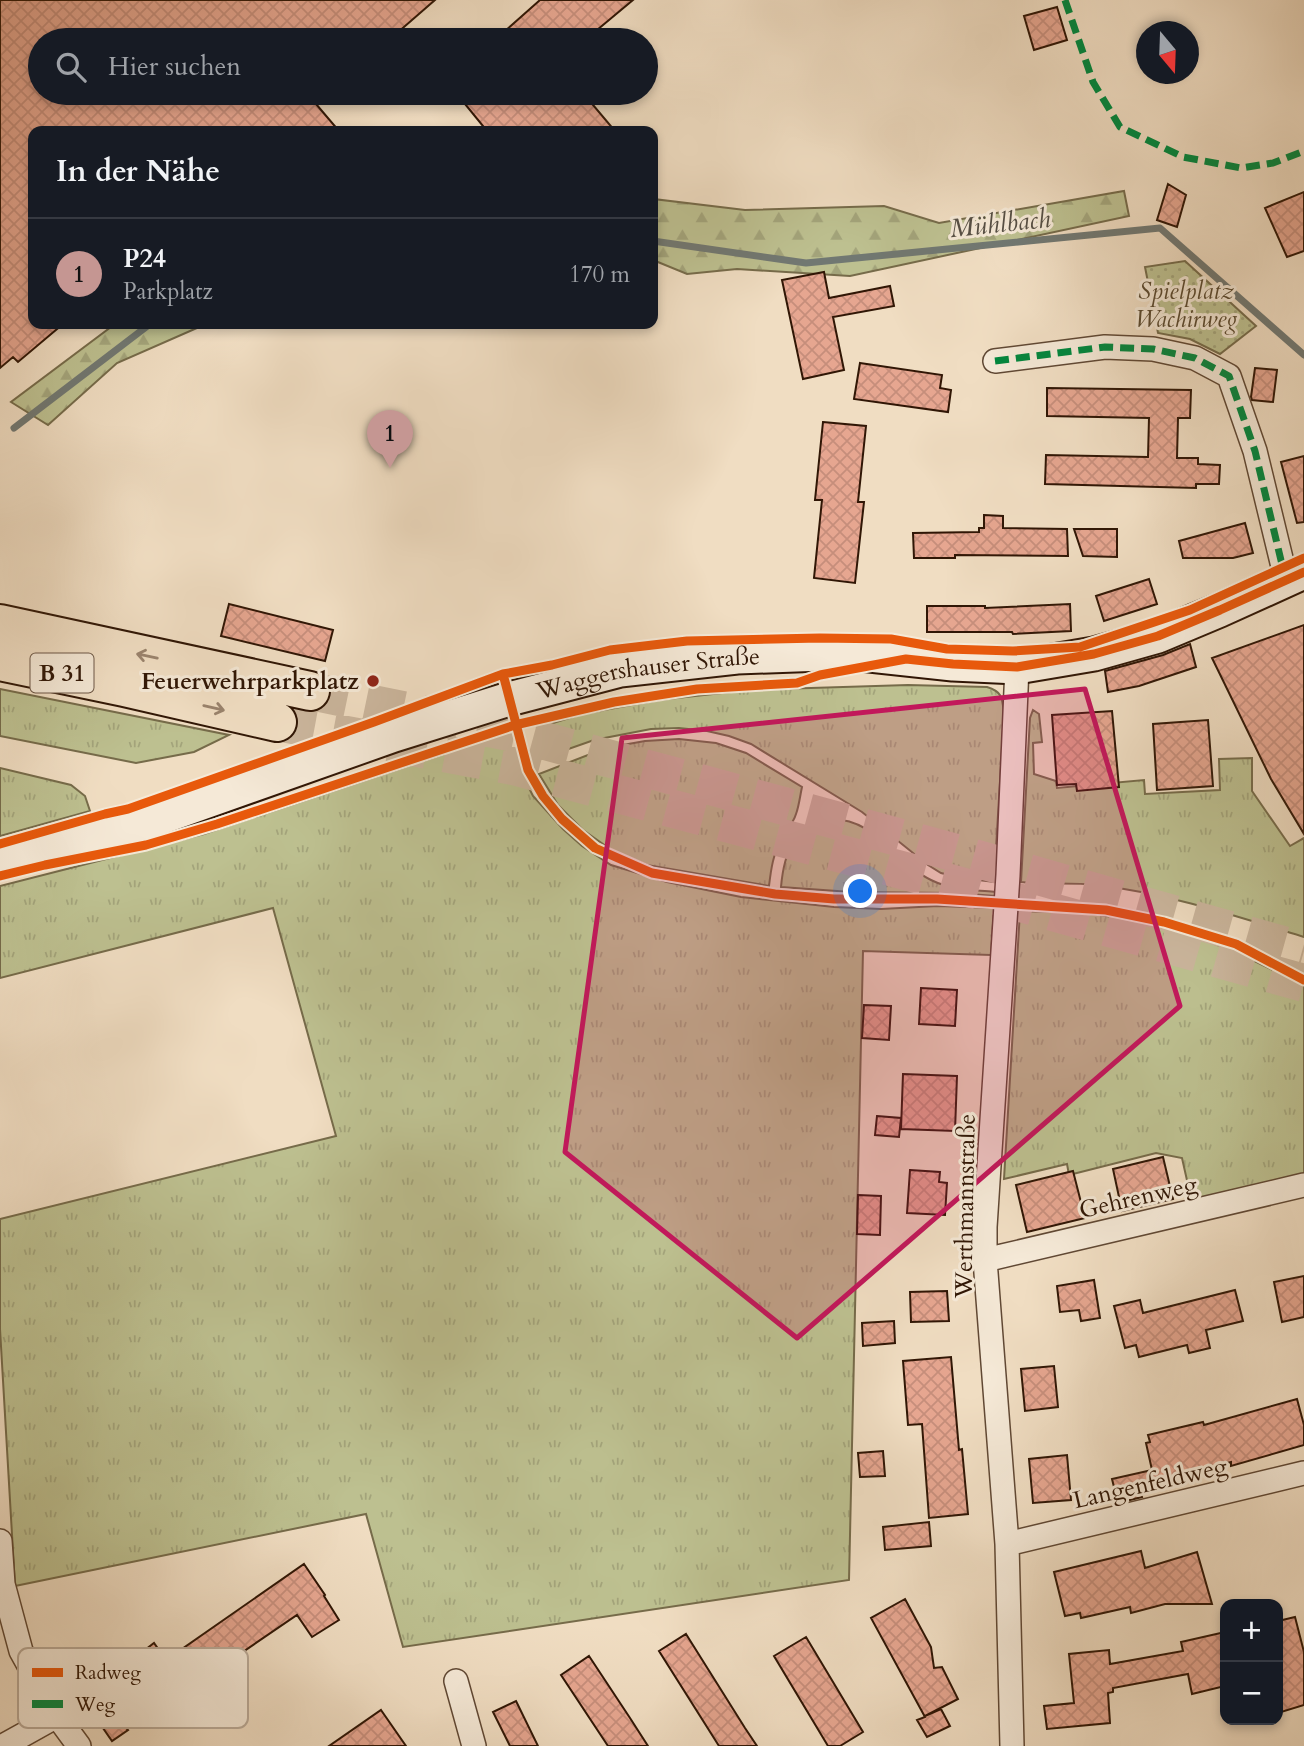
<!DOCTYPE html>
<html lang="de">
<meta charset="utf-8">
<style>
:root{--surface:#171b24;--page:#20242c;--text:#f1f3f6;--muted:#9ea1a6;--line:#363941;--accent:#c59692}
body{margin:0;font-family:Cardo,serif;background:var(--page);color:var(--text)}
.controls{position:absolute;right:21px;bottom:21px;display:grid;overflow:hidden;border-radius:14px;box-shadow:0 4px 10px #0003}
.controls button{width:63px;height:63px;display:grid;place-items:center;padding:0;border:0;border-bottom:2px solid var(--line);background:var(--surface);color:var(--text);font:35px sans-serif}
.compass{position:absolute;left:1136px;top:21px;width:63px;height:63px;border-radius:50%;background:var(--surface);box-shadow:0 4px 10px #0003;rotate:161deg}
.you{position:absolute;left:861px;top:892px;width:24px;height:24px;margin:-18px;border:5px solid #fff;border-radius:50%;background:#1a73e8;box-shadow:0 0 0 10px #1a73e833}
.badge{display:grid;place-items:center;width:46px;height:46px;border-radius:50%;background:var(--accent);color:#111;font-size:23px;font-weight:700}
.pin{position:absolute;translate:-50% -58px;filter:drop-shadow(0 2px 4px #0008)}
.pin::after{content:'';position:absolute;top:37px;width:24px;height:21px;background:inherit;clip-path:polygon(0 0,100% 0,50% 100%)}
.list{margin:0;padding:0;list-style:none}
h2{display:flex;justify-content:space-between;align-items:center;height:91px;margin:0;padding:0 28px;font-size:30px}
h2 small{font-size:23px;font-weight:400;color:var(--muted)}
.list li{display:grid;grid-template-columns:46px 1fr auto;gap:21px;align-items:center;box-sizing:border-box;height:112px;padding:0 28px;border-top:2px solid var(--line)}
.list b{display:block;font-size:26px;white-space:nowrap}
.list p{margin:0;font-size:23px;white-space:nowrap;color:var(--muted)}
.list em{font-size:23px;font-style:normal;color:var(--muted)}
.icon{flex:none;width:38px;height:38px;fill:none;stroke:currentColor;stroke-width:2;stroke-linecap:round;stroke-linejoin:round}
.map{position:relative;flex:none;width:1304px;height:1746px;overflow:hidden}
.search{position:absolute;background:var(--surface);box-shadow:0 4px 10px #0003;left:28px;top:28px;width:630px;height:77px;display:flex;align-items:center;gap:18px;box-sizing:border-box;padding:0 24px;border-radius:38px;color:var(--muted);font-size:26px}
.panel{position:absolute;background:var(--surface);box-shadow:0 4px 10px #0003;left:28px;top:126px;width:630px;height:203px;border-radius:14px}
.map>svg:first-child{display:block}
</style>
<div class="map">
<svg width="1304" height="1746" viewBox="0 0 1304 1746">
<defs>
<pattern id="grass-tufts" width="24" height="20" patternUnits="userSpaceOnUse" patternTransform="scale(1.75)"><rect width="24" height="20" fill="#bdc090"/><path d="M3 7l-1-3M5 7V3M7 7l1-3M15 17l-1-3M17 17v-4M19 17l1-3" fill="none" stroke="#a3a47b"/></pattern>
<pattern id="forest-firs" width="22" height="20" patternUnits="userSpaceOnUse" patternTransform="scale(1.75)"><rect width="22" height="20" fill="#bdc090"/><path d="M5 1l3.5 6h-7zM16 11l3.5 6h-7z" fill="#a3a47b"/></pattern>
<pattern id="park-dots" width="8" height="8" patternUnits="userSpaceOnUse" patternTransform="scale(1.75)"><rect width="8" height="8" fill="#bdc090"/><path d="M2 2h.1M6 6h.1" fill="none" stroke="#a3a47b" stroke-width="1.8" stroke-linecap="round"/></pattern>
<pattern id="building-cross-hatch" width="8" height="8" patternUnits="userSpaceOnUse" patternTransform="scale(1.75)"><rect width="8" height="8" fill="#e6a690"/><path d="M0 0l8 8M0 8l8-8" fill="none" stroke="#c68e7b"/></pattern>
</defs>
<rect width="100%" height="100%" fill="#f0ddc2"/>
<filter id="stains"><feTurbulence type="fractalNoise" baseFrequency=".00286" numOctaves="4"/><feColorMatrix values="0 0 0 0 .2 0 0 0 0 .09 0 0 0 0 .02 0 0 0 .5 -.17"/></filter>
<radialGradient id="worn" r=".72"><stop offset=".6" stop-color="#630" stop-opacity="0"/><stop offset="1" stop-color="#630" stop-opacity=".3"/></radialGradient>
<path fill="url(#grass-tufts)" stroke="#766b4a" stroke-width="2" d="M 908,685 L 987,687 C 1003,692 1002,698 1004,714 L 994,882 L 961,878 L 941,873 L 928,865 L 862,812 L 751,744 L 729,736 L 707,731 L 679,728 L 651,729 L 594,740 L 543,758 L 537,728 L 582,714 L 659,700 L 749,690 Z
M 0,689 L 229,735 L 194,752 L 136,763 L 0,736 Z
M 1033,710 L 1039,714 L 1042,742 L 1033,743 L 1034,774 L 1056,781 L 1057,788 L 1144,780 L 1145,794 L 1220,790 L 1219,759 L 1252,758 L 1252,791 L 1290,846 L 1304,838 L 1304,937 C 1236,916 1167,893 1096,885 C 1071,882 1046,885 1021,882 L 1030,718 Z
M 502,735 L 533,796 L 563,829 L 582,846 L 611,865 L 667,882 L 741,897 L 834,907 L 881,909 L 938,906 L 994,908 L 991,955 L 863,951 L 849,1580 L 403,1647 L 366,1514 L 15,1586 L 0,1329 L 0,1219 L 336,1136 L 273,908 L 0,978 L 0,886 L 204,834 Z
M 679,739 L 716,743 L 746,753 L 802,787 C 800,796 799,806 796,814 C 793,824 786,830 782,838 C 773,854 771,869 769,886 L 647,865 L 613,851 L 583,830 L 558,805 L 539,774 L 606,748 L 645,741 Z
M 0,768 L 71,785 L 85,796 L 90,811 L 0,836 Z
M 830,819 C 876,818 894,862 931,880 C 951,890 974,890 996,892 L 996,896 L 955,893 L 851,892 L 781,887 C 784,853 793,827 830,819 Z
M 1020,911 C 1040,912 1060,911 1080,913 C 1160,919 1235,947 1304,987 L 1304,1181 L 1193,1207 L 1182,1158 L 1156,1153 L 1069,1175 L 1067,1164 L 1004,1179 Z"/>
<path fill="url(#forest-firs)" stroke="#766b4a" stroke-width="2" d="M 1124,191 L 1129,216 L 850,276 L 737,269 L 687,274 L 653,260 L 653,199 L 745,210 L 884,206 L 939,223 Z
M 115,324 L 206,324 L 117,363 L 48,425 L 11,402 Z"/>
<path fill="url(#park-dots)" stroke="#766b4a" stroke-width="2" d="M 1185,261 L 1256,326 L 1220,354 L 1190,339 L 1158,333 L 1145,267 Z"/>
<g fill="none" stroke-linecap="round" stroke-linejoin="round">
<path stroke="#717872" stroke-width="7" d="M 653,241 L 806,263 L 1160,228 L 1304,355
M 14,428 L 150,324"/>
</g>
<path fill="url(#building-cross-hatch)" stroke="#301605" stroke-width="2" d="M 0,0 L 435,0 L 389,40 L 40,40 L 40,93 L 328,93 L 316,104 L 339,131 L 33,131 L 33,324 L 63,324 L 18,362 L 13,357 L 0,368 Z
M 540,0 L 633,0 L 585,40 L 576,40 L 568,30 L 557,40 L 495,40 Z
M 1057,7 L 1067,40 L 1034,50 L 1024,16 Z
M 456,93 L 583,93 L 615,131 L 487,131 Z
M 1168,184 L 1186,195 L 1177,227 L 1157,220 Z
M 1304,192 L 1304,251 L 1287,257 L 1265,208 Z
M 824,272 L 829,298 L 890,286 L 894,306 L 833,317 L 844,370 L 803,379 L 782,280 Z
M 860,363 L 942,375 L 940,388 L 951,390 L 948,412 L 854,399 Z
M 1255,368 L 1277,370 L 1273,402 L 1252,400 L 1251,397 Z
M 1047,388 L 1191,390 L 1190,418 L 1178,418 L 1177,458 L 1198,458 L 1198,464 L 1220,465 L 1219,484 L 1196,484 L 1196,488 L 1045,484 L 1046,455 L 1148,457 L 1149,418 L 1047,416 Z
M 823,422 L 866,426 L 858,502 L 864,502 L 855,583 L 814,578 L 822,500 L 815,500 Z
M 1304,456 L 1304,522 L 1297,523 L 1281,462 Z
M 984,515 L 1003,516 L 1003,528 L 1067,529 L 1068,556 L 955,555 L 955,558 L 914,558 L 913,533 L 979,532 L 979,528 L 984,528 Z
M 1245,523 L 1253,553 L 1233,558 L 1183,558 L 1179,541 Z
M 1074,529 L 1117,529 L 1117,557 L 1083,556 Z
M 1149,579 L 1157,604 L 1104,621 L 1096,596 Z
M 229,604 L 333,630 L 325,661 L 221,636 Z
M 1070,604 L 1071,631 L 1013,634 L 1012,632 L 927,632 L 927,606 L 985,606 L 985,608 Z
M 1304,625 L 1304,834 L 1271,779 L 1212,658 Z
M 1190,644 L 1196,667 L 1139,686 L 1108,692 L 1105,671 L 1163,655 Z
M 1112,711 L 1119,787 L 1077,791 L 1076,784 L 1057,785 L 1052,715 Z
M 1208,720 L 1213,786 L 1157,790 L 1153,724 Z
M 921,988 L 957,990 L 955,1026 L 919,1024 Z
M 864,1005 L 891,1006 L 889,1040 L 862,1038 Z
M 903,1074 L 957,1076 L 955,1131 L 901,1129 Z
M 877,1116 L 901,1118 L 899,1137 L 875,1135 Z
M 1163,1157 L 1173,1199 L 1122,1211 L 1113,1169 Z
M 910,1170 L 940,1172 L 939,1182 L 947,1183 L 945,1215 L 907,1213 Z
M 1073,1171 L 1085,1218 L 1027,1232 L 1016,1185 Z
M 858,1195 L 881,1196 L 880,1235 L 857,1234 Z
M 1304,1276 L 1304,1317 L 1282,1322 L 1274,1282 Z
M 1094,1280 L 1100,1318 L 1081,1321 L 1079,1310 L 1060,1312 L 1057,1286 Z
M 1235,1290 L 1243,1321 L 1206,1330 L 1210,1348 L 1189,1353 L 1187,1345 L 1139,1357 L 1136,1345 L 1125,1348 L 1114,1306 L 1140,1300 L 1143,1313 Z
M 947,1291 L 949,1321 L 911,1322 L 910,1292 Z
M 894,1321 L 895,1343 L 863,1346 L 862,1323 Z
M 951,1357 L 959,1450 L 962,1449 L 968,1514 L 929,1518 L 922,1424 L 908,1425 L 903,1361 Z
M 1054,1366 L 1058,1407 L 1025,1411 L 1021,1369 Z
M 1297,1399 L 1304,1425 L 1304,1445 L 1231,1466 L 1231,1462 L 1159,1479 L 1161,1489 L 1141,1494 L 1142,1497 L 1118,1503 L 1112,1479 L 1152,1470 L 1146,1443 L 1150,1442 L 1148,1435 L 1203,1422 L 1204,1425 Z
M 883,1451 L 885,1476 L 860,1477 L 858,1453 Z
M 1067,1455 L 1071,1500 L 1033,1503 L 1029,1459 Z
M 929,1522 L 931,1546 L 885,1550 L 883,1527 Z
M 1141,1551 L 1145,1568 L 1197,1552 L 1212,1604 L 1165,1604 L 1131,1613 L 1130,1607 L 1081,1618 L 1080,1613 L 1065,1616 L 1054,1572 Z
M 304,1564 L 325,1595 L 324,1596 L 339,1620 L 312,1637 L 297,1615 L 187,1690 L 183,1685 L 142,1714 L 143,1716 L 126,1728 L 128,1730 L 112,1741 L 87,1705 L 99,1696 L 97,1693 L 110,1684 L 108,1681 L 120,1672 L 119,1670 L 154,1643 L 166,1660 Z
M 905,1599 L 931,1647 L 934,1668 L 942,1667 L 958,1699 L 925,1716 L 941,1709 L 950,1726 L 927,1737 L 917,1720 L 925,1717 L 871,1618 Z
M 1295,1617 L 1304,1652 L 1304,1705 L 1278,1713 L 1278,1621 Z
M 1225,1632 L 1225,1686 L 1192,1694 L 1188,1674 L 1113,1688 L 1113,1692 L 1108,1693 L 1110,1723 L 1047,1729 L 1044,1706 L 1074,1703 L 1069,1654 L 1109,1650 L 1110,1664 L 1183,1651 L 1181,1642 Z
M 686,1634 L 745,1728 L 757,1746 L 719,1746 L 659,1651 Z
M 806,1637 L 863,1732 L 840,1746 L 828,1746 L 774,1656 Z
M 589,1656 L 630,1718 L 648,1746 L 608,1746 L 561,1675 Z
M 516,1701 L 538,1746 L 510,1746 L 493,1712 Z
M 381,1710 L 406,1746 L 329,1746 Z"/>
<g fill="none" stroke-linecap="round" stroke-linejoin="round">
<path stroke="#cab59c" stroke-width="38" stroke-dasharray="38 19" stroke-linecap="butt" d="M 310,691 L 523,735 L 960,854 L 1304,951
M 277,722 L 513,766 L 950,883 L 1304,983"/>
<g stroke="#604834" stroke-width="26">
<path id="street" d="M 995,361 L 1105,347 L 1153,349 L 1195,358 L 1229,376 L 1255,451 L 1286,579
M 985,1260 L 1304,1185
M 0,1541 L 3,1584 L 21,1651 L 57,1716 L 79,1746
M 1007,1544 L 1304,1473
M 456,1681 L 474,1746
M 3,1746 L 57,1716
M 1012,1746 L 1007,1544 L 985,1260 L 985,1227 L 1008,875 L 1017,667"/>
</g>
<g stroke="#301605" stroke-width="37">
<g id="secondary">
<path id="s1" d="M 0,858 L 137,826 L 394,735 L 509,699 L 620,670 L 737,657 L 851,653 L 953,664 L 1017,667 L 1094,654 L 1158,636 L 1220,610 L 1304,572"/>
</g>
</g>
<g stroke="#301605" stroke-width="42">
<path id="highway" d="M 0,624 L 310,691
M 0,661 L 124,687 L 277,722"/>
</g>
<use href="#street" stroke="#f5e9d7" stroke-width="23"/>
<use href="#secondary" stroke="#f5e9d7" stroke-width="33"/>
<use href="#highway" stroke="#f0ddc2" stroke-width="38"/>
<path stroke="#00873e" stroke-width="7" stroke-dasharray="14 7" stroke-linecap="butt" d="M 1065,0 L 1093,82 L 1120,127 L 1183,157 L 1241,168 L 1273,163 L 1304,151
M 995,361 L 1105,347 L 1153,349 L 1195,358 L 1229,376 L 1255,451 L 1284,573"/>
<g stroke="#f5e9d7" stroke-width="13">
<path id="cycleway" d="M 503,674 L 528,770 L 543,796 L 562,819 L 595,848 L 652,873 L 775,894 L 834,899 L 937,899 L 1106,910 L 1164,922 L 1236,944 L 1304,980
M 0,844 L 105,814 L 128,809 L 374,722 L 503,674 L 552,665 L 610,650 L 687,641 L 820,638 L 891,639 L 947,649 L 1013,651 L 1080,647 L 1190,610 L 1304,558
M 0,876 L 45,865 L 146,845 L 217,824 L 515,725 L 614,702 L 697,689 L 797,683 L 820,675 L 906,659 L 953,664 L 1017,667 L 1094,654 L 1158,636 L 1220,610 L 1304,572"/>
</g>
<use href="#cycleway" stroke="#e8590c" stroke-width="9"/>
</g>
<defs><path id="oneway-shaft" d="M-6 0H5M1.5-3L5.5 0L1.5 3" fill="none" stroke-width="1.6" stroke-linecap="round" stroke-linejoin="round" transform="scale(1.75)"/></defs>
<g stroke="#9a836d">
<use href="#oneway-shaft" transform="translate(147 656) rotate(-168)"/>
<use href="#oneway-shaft" transform="translate(214 708) rotate(13)"/>
</g>
<path fill="#c2185b" fill-opacity="0.2" stroke="#c2185b" stroke-width="5" stroke-linejoin="round" d="M 1085,689 L 1180,1006 L 797,1338 L 565,1152 L 622,738 Z"/>
<circle fill="#8f2418" stroke="#f5e9d7" stroke-width="2.5" cx="373" cy="681" r="7"/>
<g text-anchor="middle" stroke-width="6" stroke-linejoin="round" paint-order="stroke">
<rect fill="#f5e9d7" stroke="#6b5544" stroke-width="2" x="30.5" y="653.5" width="63" height="39" rx="5"/>
<g font-size="23" font-weight="bold" fill="#301605">
<text x="62" y="681">B 31</text>
</g>
<g font-size="24" font-style="italic" fill="#5a492f" stroke="#f5e9d7">
<text x="1186" y="299">Spielplatz<tspan x="1186" dy="28">Wachirweg</tspan></text>
</g>
<g font-size="24" fill="#301605" stroke="#f5e9d7">
<text dy="8" stroke="none"><textPath href="#s1" startOffset="676">Waggershauser Straße</textPath></text>
<text transform="translate(1138 1197) rotate(-13)" y="8">Gehrenweg</text>
<text transform="translate(965 1206) rotate(-89)" y="8">Werthmannstraße</text>
<text transform="translate(1150 1483) rotate(-13)" y="8">Langenfeldweg</text>
</g>
<g font-size="24" font-weight="bold" fill="#301605" stroke="#f5e9d7" text-anchor="end">
<text x="359" y="689">Feuerwehrparkplatz</text>
</g>
<g font-size="26" font-style="italic" fill="#564f44" stroke="#f5e9d7">
<text transform="translate(1000 223) rotate(-6)" y="9">Mühlbach</text>
</g>
</g>
<rect x="18" y="1648" width="230" height="80" rx="10" fill="#f5e9d7" stroke="#baaa98" stroke-width="2"/>
<rect x="32" y="1668" width="31" height="9" fill="#e8590c"/>
<rect x="32" y="1700" width="31" height="8" fill="#00873e"/>
<g font-size="19" fill="#301605">
<text x="75" y="1679">Radweg</text>
<text x="75" y="1711">Weg</text>
</g>
<rect width="100%" height="100%" filter="url(#stains)"/>
<rect width="100%" height="100%" fill="url(#worn)"/>
</svg>
<div class="controls">
<button>+</button>
<button>−</button>
</div>
<svg class="compass" viewBox="-18 -18 36 36"><path d="M0-13l5 13h-10z" fill="#e53935"/><path d="M0 13l5-13h-10z" fill="#9ea1a6"/></svg>
<div class="you"></div>
<div class="pin badge" style="left:390px;top:468px">1</div>
<div class="search"><svg class="icon" aria-label="search" viewBox="0 0 24 24"><circle cx="10" cy="10" r="6"/><path d="M15 15l6 6"/></svg>Hier suchen</div>
<section class="panel">
<h2>In der Nähe<small></small></h2>
<ul class="list">
<li><span class="badge">1</span><div><b>P24</b><p>Parkplatz</p></div><em>170 m</em></li>
</ul>
</section>
</div>
